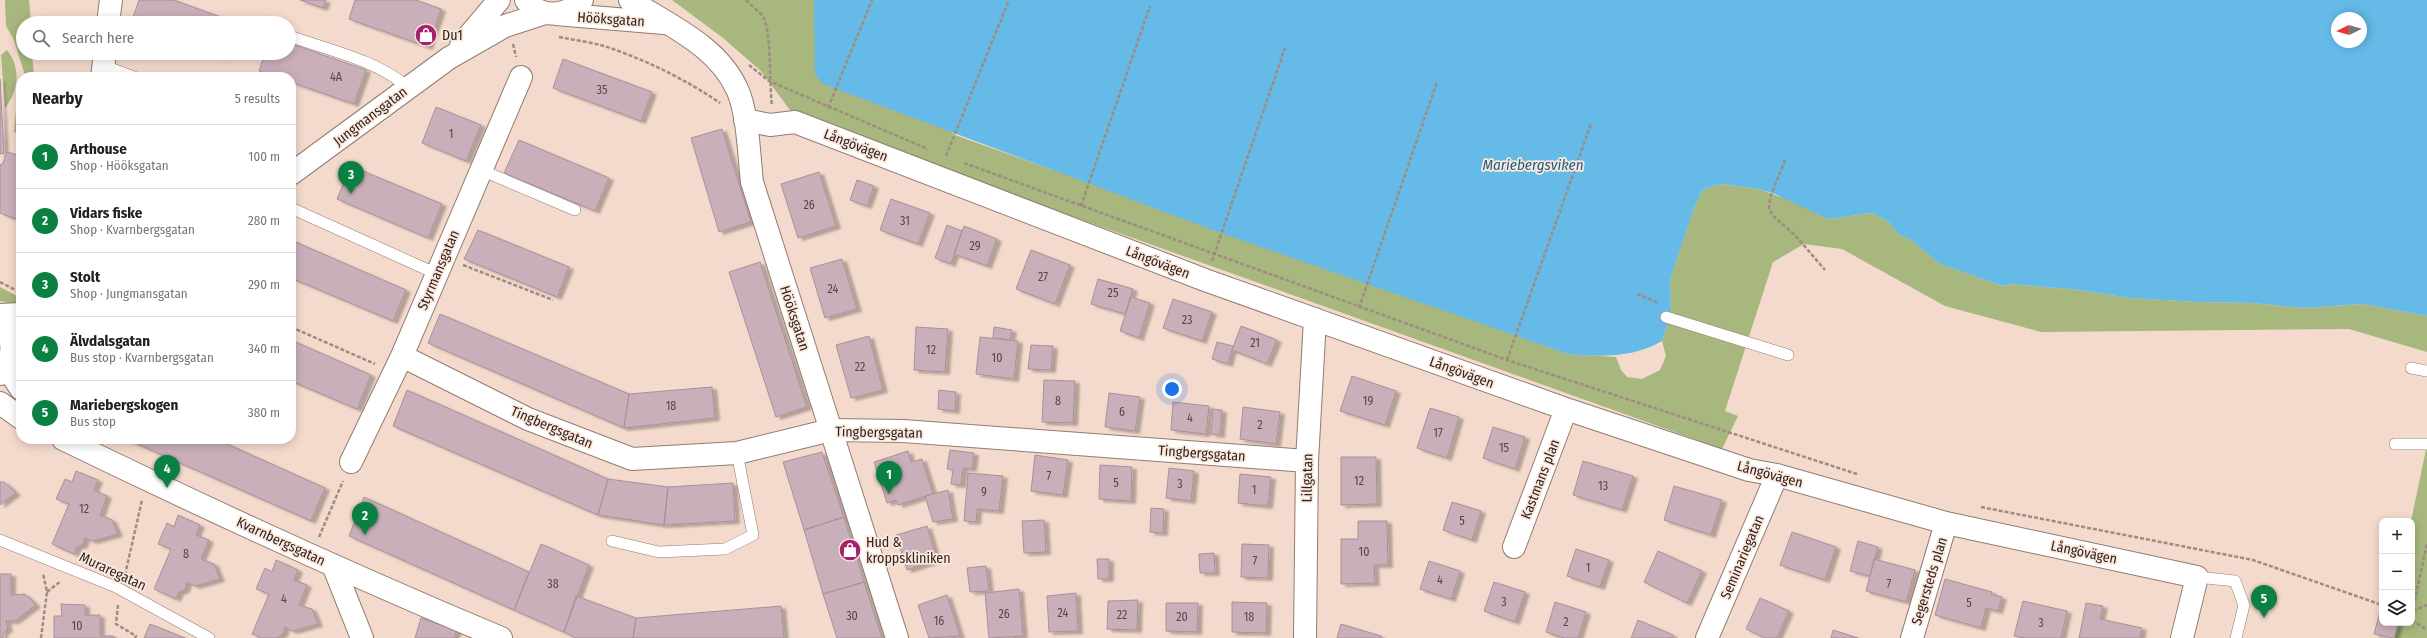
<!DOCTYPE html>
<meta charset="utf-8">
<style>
:root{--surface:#fff;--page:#f2f2f2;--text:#202124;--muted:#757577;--line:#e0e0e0;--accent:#0b8043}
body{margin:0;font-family:"Fira Sans Condensed",sans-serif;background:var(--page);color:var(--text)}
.controls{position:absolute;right:12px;bottom:12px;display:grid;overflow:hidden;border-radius:8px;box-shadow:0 2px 10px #0003}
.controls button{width:36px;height:36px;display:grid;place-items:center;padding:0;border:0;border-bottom:1px solid var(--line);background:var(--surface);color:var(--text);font:20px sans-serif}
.compass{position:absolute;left:2331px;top:12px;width:36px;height:36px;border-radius:50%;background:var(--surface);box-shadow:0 2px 10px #0003;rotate:265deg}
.you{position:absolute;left:1172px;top:389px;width:14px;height:14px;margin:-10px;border:3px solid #fff;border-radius:50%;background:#1a73e8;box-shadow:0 0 0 6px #1a73e833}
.badge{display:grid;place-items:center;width:26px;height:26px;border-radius:50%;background:var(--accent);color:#fff;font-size:13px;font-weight:700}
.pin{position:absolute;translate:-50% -33px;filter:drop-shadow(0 1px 2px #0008)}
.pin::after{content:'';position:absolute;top:21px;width:14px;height:12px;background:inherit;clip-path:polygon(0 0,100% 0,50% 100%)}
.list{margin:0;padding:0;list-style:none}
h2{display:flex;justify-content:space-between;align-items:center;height:52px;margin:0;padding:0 16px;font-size:17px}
h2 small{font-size:13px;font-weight:400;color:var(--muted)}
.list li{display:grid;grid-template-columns:26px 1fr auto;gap:12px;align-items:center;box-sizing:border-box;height:64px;padding:0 16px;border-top:1px solid var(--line)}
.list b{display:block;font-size:15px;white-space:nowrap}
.list p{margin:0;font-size:13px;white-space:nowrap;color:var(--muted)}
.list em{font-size:13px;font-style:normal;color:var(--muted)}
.icon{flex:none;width:22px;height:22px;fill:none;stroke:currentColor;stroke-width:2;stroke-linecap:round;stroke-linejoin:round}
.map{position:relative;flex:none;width:2427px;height:638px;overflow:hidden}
.search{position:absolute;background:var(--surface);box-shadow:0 2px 10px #0003;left:16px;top:16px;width:280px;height:44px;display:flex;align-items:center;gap:10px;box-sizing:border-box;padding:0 14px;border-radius:22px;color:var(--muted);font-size:15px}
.panel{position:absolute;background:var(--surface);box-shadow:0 2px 10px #0003;left:16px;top:72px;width:280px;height:372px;border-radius:16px}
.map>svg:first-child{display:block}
</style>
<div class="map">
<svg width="2427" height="638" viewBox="0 0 2427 638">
<defs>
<filter id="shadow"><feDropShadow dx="4.5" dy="2.5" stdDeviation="1" flood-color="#0004"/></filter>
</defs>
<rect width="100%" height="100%" fill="#f3dacc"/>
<path fill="#a7b77d" d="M 5,0 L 29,0 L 31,23 L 23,23 L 23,53 L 32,53 L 34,76 L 25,75 L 13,38 L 6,26 Z
M 672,0 L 814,0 L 816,6 L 955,135 L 1568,354 L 1616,357 L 1621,370 L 1627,377 L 1642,379 L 1660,370 L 1666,356 L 1662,341 L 1671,313 L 1670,280 L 1694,208 L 1702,191 L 1710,187 L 1722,184 L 1759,189 L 1792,201 L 1828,219 L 1872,213 L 1889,222 L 1899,235 L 1910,239 L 1940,264 L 2003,286 L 2011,284 L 2079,290 L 2129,298 L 2198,302 L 2253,303 L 2304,308 L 2364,304 L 2427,316 L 2427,352 L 2349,329 L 2041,332 L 1945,306 L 1842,249 L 1804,244 L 1773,262 L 1725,411 L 1738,416 L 1722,449 L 795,117 L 761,71 L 723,38 Z
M 7,50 C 21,67 19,91 5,108 L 1,55 Z
M 21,106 L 21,135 L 14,132 L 16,110 Z
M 0,287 L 21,298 L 21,307 L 0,301 Z
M 2427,445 L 2427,638 L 2394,638 L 2398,623 L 2412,623 L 2411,521 Z"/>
<path fill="#65bae8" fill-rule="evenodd" d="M 814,0 L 2427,0 L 2427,316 L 2364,304 L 2304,308 L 2253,303 L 2198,302 L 2129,298 L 2079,290 L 2011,284 L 2003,286 L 1940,264 L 1910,239 L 1899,235 L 1889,222 L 1872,213 L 1828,219 L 1775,194 L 1759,189 L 1722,184 L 1710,187 L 1702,191 L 1694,208 L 1670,280 L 1671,313 L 1662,341 C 1632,358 1602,357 1568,354 L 1221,233 L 823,84 L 815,74 ZM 2337,18 L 2361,18 L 2361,42 L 2337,42 Z"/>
<path fill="#c9afb9" stroke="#a99099" filter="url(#shadow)" d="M 139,0 L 174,0 L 237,23 L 131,23 Z
M 300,0 L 326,0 L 323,8 Z
M 355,0 L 416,0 L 441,9 L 428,47 L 349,19 Z
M 289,43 L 366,70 L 354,104 L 291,82 L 291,77 L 278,77 L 259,71 L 265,53 L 289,53 Z
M 213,53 L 226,53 L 224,57 Z
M 563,59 L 652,92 L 641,121 L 553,88 Z
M 0,79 L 4,153 L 0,154 Z
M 436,107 L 481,125 L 466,161 L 422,143 Z
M 722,129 L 751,222 L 719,232 L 691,138 Z
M 519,140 L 609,178 L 595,211 L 504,173 Z
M 7,152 L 21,156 L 21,221 L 0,213 L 0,164 L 2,165 Z
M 351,166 L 442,204 L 428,238 L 337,199 Z
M 819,172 L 836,226 L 798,238 L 781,184 Z
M 857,180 L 874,186 L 867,206 L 850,200 Z
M 891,199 L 930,213 L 918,244 L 880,230 Z
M 947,225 L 962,231 L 951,264 L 935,258 Z
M 964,226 L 997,239 L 987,266 L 954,254 Z
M 478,230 L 569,267 L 557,297 L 464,259 Z
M 291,240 L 406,290 L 393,321 L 291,278 Z
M 1031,250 L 1070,265 L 1055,304 L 1016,289 Z
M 842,259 L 857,309 L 825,318 L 810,268 Z
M 760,262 L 807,407 L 776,417 L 729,272 Z
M 1098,279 L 1133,289 L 1125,314 L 1091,304 Z
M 1131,297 L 1150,303 L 1139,338 L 1120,331 Z
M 1173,299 L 1212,312 L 1202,341 L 1163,328 Z
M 440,314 L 629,394 L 624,428 L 428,343 Z
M 1241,326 L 1277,340 L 1267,364 L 1232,350 Z
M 916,327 L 948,329 L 945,372 L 914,370 Z
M 994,327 L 1012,330 L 1010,340 L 993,338 Z
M 869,336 L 883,390 L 851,398 L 836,345 Z
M 980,337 L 1018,341 L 1014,379 L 976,374 Z
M 291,340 L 371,375 L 357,409 L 291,381 Z
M 1217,342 L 1233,346 L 1228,364 L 1212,359 Z
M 1031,345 L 1053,346 L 1051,370 L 1028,369 Z
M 1352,376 L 1396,391 L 1385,425 L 1340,411 Z
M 1044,380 L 1075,381 L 1073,423 L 1042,422 Z
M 712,387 L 715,418 L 624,428 L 629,394 Z
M 407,390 L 608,479 L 598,515 L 393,426 Z
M 939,390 L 956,392 L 955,411 L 938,409 Z
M 1109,393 L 1140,397 L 1135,431 L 1105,427 Z
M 1173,402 L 1209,406 L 1206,434 L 1171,430 Z
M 1243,407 L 1280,412 L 1276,444 L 1240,439 Z
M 1430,408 L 1459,417 L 1447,458 L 1417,448 Z
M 1213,409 L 1222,410 L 1220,435 L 1211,434 Z
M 1493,427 L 1525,437 L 1515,469 L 1483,458 Z
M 126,439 L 216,439 L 325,488 L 311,521 Z
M 950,450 L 974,453 L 972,469 L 963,468 L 961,485 L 951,484 L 953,470 L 947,469 Z
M 908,451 L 911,462 L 922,459 L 933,494 L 898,505 L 896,500 L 887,503 L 874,462 Z
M 822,452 L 844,517 L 804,530 L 783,462 Z
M 1035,455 L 1068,460 L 1063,495 L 1031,491 Z
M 1341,457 L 1376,457 L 1377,504 L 1341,505 Z
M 1583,461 L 1633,476 L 1622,510 L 1573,495 Z
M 1100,465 L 1132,467 L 1131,501 L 1099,499 Z
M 1169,468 L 1194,471 L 1191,501 L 1166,498 Z
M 76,471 L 98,480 L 94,490 L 107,496 L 100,515 L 112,520 L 118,534 L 93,541 L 85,538 L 83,545 L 77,547 L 74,554 L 52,544 L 69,504 L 56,499 L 65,479 L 72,482 Z
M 968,473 L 1003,476 L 999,511 L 977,509 L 976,522 L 964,521 Z
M 1240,474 L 1271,477 L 1268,506 L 1238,503 Z
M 608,479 L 668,487 L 664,525 L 598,515 Z
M 0,482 L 4,482 L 16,493 L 0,505 Z
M 733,483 L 735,521 L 664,525 L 668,487 Z
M 1674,486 L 1722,500 L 1711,535 L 1664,520 Z
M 948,490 L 953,519 L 933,522 L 925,496 Z
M 364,497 L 529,572 L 514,610 L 349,536 Z
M 1452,502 L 1481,511 L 1472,540 L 1443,530 Z
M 1151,508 L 1164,509 L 1163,533 L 1150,532 Z
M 178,515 L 200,525 L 196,535 L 209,540 L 201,559 L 214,564 L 220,579 L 195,586 L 187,582 L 185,590 L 179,592 L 176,599 L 154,589 L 171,549 L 158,544 L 167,523 L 174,527 Z
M 844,517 L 864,582 L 823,594 L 804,530 Z
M 1044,520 L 1046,552 L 1024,553 L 1022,521 Z
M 1358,521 L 1387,521 L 1388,565 L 1374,565 L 1375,583 L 1341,584 L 1341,539 L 1358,539 Z
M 927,526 L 937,560 L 907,570 L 896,535 Z
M 1792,532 L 1836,547 L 1825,580 L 1780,565 Z
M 1858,541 L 1878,547 L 1870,576 L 1850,571 Z
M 541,544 L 589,565 L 564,632 L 514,610 Z
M 1242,544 L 1269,545 L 1268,578 L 1241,577 Z
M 1576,549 L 1609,560 L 1600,587 L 1567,576 Z
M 1658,551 L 1702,571 L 1687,603 L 1644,582 Z
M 1214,553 L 1215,573 L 1200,573 L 1199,554 Z
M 1097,559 L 1109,559 L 1109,579 L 1098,579 Z
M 1874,559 L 1915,570 L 1906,602 L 1866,591 Z
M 276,560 L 298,570 L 294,580 L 307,585 L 299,605 L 312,609 L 318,624 L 293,631 L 285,627 L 283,634 L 277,638 L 261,638 L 252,634 L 269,594 L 256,589 L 265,568 L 272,572 Z
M 1429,561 L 1460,571 L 1451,599 L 1420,589 Z
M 986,566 L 989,591 L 970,592 L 967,568 Z
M 0,574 L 11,574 L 11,595 L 25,594 L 36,605 L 15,621 L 6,621 L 8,629 L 3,633 L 3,638 L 0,638 Z
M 1945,579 L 1992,592 L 1991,594 L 2002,597 L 1998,611 L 1986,608 L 1981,628 L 1935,615 Z
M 864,582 L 882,638 L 837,638 L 823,594 Z
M 1494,582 L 1525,592 L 1515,622 L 1484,611 Z
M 1019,589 L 1023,636 L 989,638 L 985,593 Z
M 1076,593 L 1078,631 L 1049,632 L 1047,596 Z
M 947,595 L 960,636 L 929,638 L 918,605 Z
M 576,596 L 636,618 L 633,638 L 576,638 L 564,632 Z
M 1760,598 L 1789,611 L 1777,638 L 1765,638 L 1746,629 Z
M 1138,600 L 1137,630 L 1107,629 L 1108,601 Z
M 2023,601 L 2067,611 L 2061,638 L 2025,638 L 2014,636 Z
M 1232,602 L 1267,603 L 1266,633 L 1232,632 Z
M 1555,602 L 1586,612 L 1578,638 L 1564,638 L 1546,632 Z
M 1166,603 L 1198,603 L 1197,632 L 1166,631 Z
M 2086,603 L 2103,606 L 2100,619 L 2142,628 L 2140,638 L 2079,638 Z
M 61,604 L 85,605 L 85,615 L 100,615 L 100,636 L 113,636 L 116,638 L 54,638 L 54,616 L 62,616 Z
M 2382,604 L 2382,623 L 2398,623 L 2394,638 L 2374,634 Z
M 781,606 L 784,638 L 633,638 L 636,618 Z
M 421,618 L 457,630 L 454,638 L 415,638 Z
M 1638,620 L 1673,635 L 1671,638 L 1631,638 Z
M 150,624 L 185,638 L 144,638 Z
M 1341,624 L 1381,636 L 1381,638 L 1337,638 Z
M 1833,630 L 1858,638 L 1831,638 Z"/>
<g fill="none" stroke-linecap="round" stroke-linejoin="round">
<g stroke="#937c70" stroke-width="12">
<path id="service" d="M 289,36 C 326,49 380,61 408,88
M 104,66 L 134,77
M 481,170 L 575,210
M 291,208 L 437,274
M 1666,317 L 1788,355
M 2411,368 L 2427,371
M 2395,444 L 2427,444
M 0,540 L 116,587 L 209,638
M 612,541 L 659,552 L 725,549 L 753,535 L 737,453
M 2197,577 L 2235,581 L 2244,605 L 2236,638"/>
</g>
<g stroke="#937c70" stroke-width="24">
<path id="minor" d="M 108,23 L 111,0
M 102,77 L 105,53
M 745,120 L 770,125 L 795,122 L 1205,280 L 1566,409 L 1749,470 L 1777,475 L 1946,523 L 2197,577 L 2182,638
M 402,356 L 528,419 L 632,459 L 737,453 L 831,430 L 903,431 L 1307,461
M 7,368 L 21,389
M 0,403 L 21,418
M 63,439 C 207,509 353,576 501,638
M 351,462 L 402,356 L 521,77
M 1514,547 L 1566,409
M 333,565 L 362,638
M 1305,638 L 1307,461 L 1315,319
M 1707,638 L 1777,475
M 1912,638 L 1946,523"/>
</g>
<g stroke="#937c70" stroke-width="24">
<path id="tertiary" d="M 526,0 C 541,20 567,16 582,0
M 630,0 C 668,25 717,45 737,89 C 748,112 749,156 752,182 L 897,638
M 556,14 L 664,23
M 461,45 L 499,0
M 291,174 L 449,58 L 505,26 L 545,13
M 0,315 L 21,314
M 0,318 C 13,336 17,357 0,374"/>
</g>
<path stroke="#9e8c81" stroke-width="2.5" stroke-dasharray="4 2" stroke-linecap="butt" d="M 746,0 C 751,5 757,10 762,15 C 772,28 769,85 772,105
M 559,37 C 574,40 590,42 604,46 C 644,59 685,79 720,103
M 513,44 L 516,57
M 749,65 L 769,81 L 928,149
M 828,108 L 872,0
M 946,156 L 1009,0
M 1785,160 L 1770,198 L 1769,208 L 1773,216 L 1795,235 L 1825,270
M 964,163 L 1507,360 L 1857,474
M 1081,206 L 1150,6
M 1212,261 L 1285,48
M 463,265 L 553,300
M 0,282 L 21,293
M 1637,294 L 1659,303
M 1359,308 L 1437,82
M 291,327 L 375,364
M 1507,360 L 1591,124
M 1981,507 L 2253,560 L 2382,605
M 319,537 L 343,481
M 125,575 L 142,500
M 47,592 L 61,581
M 118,605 L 116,624 L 136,636 L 135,638
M 2413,611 L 2427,605
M 2412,613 L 2427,544
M 2412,620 L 2427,630
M 41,638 L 47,592 L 43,573"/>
<use href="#service" stroke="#fff" stroke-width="11"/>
<use href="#minor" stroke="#fff" stroke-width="22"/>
<use href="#tertiary" stroke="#fff" stroke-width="22"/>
</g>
<defs>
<g id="shop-disc" transform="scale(1.15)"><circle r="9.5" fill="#a6206b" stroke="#fce8dd"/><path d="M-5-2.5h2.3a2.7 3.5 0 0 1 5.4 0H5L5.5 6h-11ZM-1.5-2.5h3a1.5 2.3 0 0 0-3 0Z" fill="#fff"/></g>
</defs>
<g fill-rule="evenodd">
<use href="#shop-disc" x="426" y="35"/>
<use href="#shop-disc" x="850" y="550"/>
</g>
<g text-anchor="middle" stroke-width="3.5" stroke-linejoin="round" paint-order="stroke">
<g font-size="12" fill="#544746">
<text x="336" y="81">4A</text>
<text x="602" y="94">35</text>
<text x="451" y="138">1</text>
<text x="809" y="209">26</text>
<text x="905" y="225">31</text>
<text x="975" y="250">29</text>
<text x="1043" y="281">27</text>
<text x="833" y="293">24</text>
<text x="1113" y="297">25</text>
<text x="1187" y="324">23</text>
<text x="1255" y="347">21</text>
<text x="931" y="354">12</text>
<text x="997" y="362">10</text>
<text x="860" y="371">22</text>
<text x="1058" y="405">8</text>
<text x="1368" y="405">19</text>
<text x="671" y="410">18</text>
<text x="1122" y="416">6</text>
<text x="1190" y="422">4</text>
<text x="1260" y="429">2</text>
<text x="1438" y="437">17</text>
<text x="1504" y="452">15</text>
<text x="1049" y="480">7</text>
<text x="1359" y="485">12</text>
<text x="1116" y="487">5</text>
<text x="1180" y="488">3</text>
<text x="1603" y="490">13</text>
<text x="1254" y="494">1</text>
<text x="984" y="496">9</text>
<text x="84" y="513">12</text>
<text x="1462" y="525">5</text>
<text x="1364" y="556">10</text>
<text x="186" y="558">8</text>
<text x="1255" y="565">7</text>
<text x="1588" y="572">1</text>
<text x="1440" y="584">4</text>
<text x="553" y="588">38</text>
<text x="1889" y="588">7</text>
<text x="284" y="603">4</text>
<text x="1504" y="606">3</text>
<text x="1969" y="607">5</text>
<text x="1063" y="617">24</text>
<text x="1004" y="618">26</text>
<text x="1122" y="619">22</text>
<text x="852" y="620">30</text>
<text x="1182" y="621">20</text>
<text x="1249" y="621">18</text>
<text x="939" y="625">16</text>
<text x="1566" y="626">2</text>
<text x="2041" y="627">3</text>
<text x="77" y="630">10</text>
</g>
<g font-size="14" fill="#2d241f" stroke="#fce8dd">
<text transform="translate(611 19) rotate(4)" y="5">Hööksgatan</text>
<text transform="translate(370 116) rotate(-37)" y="5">Jungmansgatan</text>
<text transform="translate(856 145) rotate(21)" y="5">Långövägen</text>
<text transform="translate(1158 262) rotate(21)" y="5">Långövägen</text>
<text transform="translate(438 270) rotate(-67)" y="5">Styrmansgatan</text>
<text transform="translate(795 318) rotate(72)" y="5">Hööksgatan</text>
<text transform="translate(1462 372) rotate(20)" y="5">Långövägen</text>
<text transform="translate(552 427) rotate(23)" y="5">Tingbergsgatan</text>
<text transform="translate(879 432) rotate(1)" y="5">Tingbergsgatan</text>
<text transform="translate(1202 453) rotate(4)" y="5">Tingbergsgatan</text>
<text transform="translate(1770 474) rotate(15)" y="5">Långövägen</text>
<text transform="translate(1307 478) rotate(-89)" y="5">Lillgatan</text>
<text transform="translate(1540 479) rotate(-69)" y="5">Kastmans plan</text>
<text transform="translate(281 541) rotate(25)" y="5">Kvarnbergsgatan</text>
<text transform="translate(2084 552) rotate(12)" y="5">Långövägen</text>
<text transform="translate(1742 557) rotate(-67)" y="5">Seminariegatan</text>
<text transform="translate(113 571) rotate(25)" y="5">Muraregatan</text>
<text transform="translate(1929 581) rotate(-73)" y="5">Segersteds plan</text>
</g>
<g font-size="14" fill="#2d241f" stroke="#fce8dd" text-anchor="start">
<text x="442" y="40">Du1</text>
<text x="866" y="547">Hud &amp;<tspan x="866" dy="16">kroppskliniken</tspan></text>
</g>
<g font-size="15" font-style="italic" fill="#1d5e7d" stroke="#fce8dd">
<text x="1533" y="170">Mariebergsviken</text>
</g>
</g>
</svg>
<div class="controls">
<button>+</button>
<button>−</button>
<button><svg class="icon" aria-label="layers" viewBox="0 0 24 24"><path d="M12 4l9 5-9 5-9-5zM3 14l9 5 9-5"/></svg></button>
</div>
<svg class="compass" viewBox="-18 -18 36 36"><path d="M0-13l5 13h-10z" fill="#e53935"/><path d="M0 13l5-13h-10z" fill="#757577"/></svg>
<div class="you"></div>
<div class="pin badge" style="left:889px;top:494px">1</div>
<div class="pin badge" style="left:365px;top:535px">2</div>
<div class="pin badge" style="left:351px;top:194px">3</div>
<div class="pin badge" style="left:167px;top:488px">4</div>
<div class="pin badge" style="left:2264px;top:618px">5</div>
<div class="search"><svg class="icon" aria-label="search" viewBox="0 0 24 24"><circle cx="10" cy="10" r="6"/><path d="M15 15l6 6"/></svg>Search here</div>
<section class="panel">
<h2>Nearby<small>5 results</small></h2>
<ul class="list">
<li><span class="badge">1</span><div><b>Arthouse</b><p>Shop · Hööksgatan</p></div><em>100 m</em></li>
<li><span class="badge">2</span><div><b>Vidars fiske</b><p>Shop · Kvarnbergsgatan</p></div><em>280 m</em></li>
<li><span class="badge">3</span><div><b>Stolt</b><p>Shop · Jungmansgatan</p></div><em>290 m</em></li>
<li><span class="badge">4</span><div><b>Älvdalsgatan</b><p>Bus stop · Kvarnbergsgatan</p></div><em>340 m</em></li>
<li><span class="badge">5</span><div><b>Mariebergskogen</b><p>Bus stop</p></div><em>380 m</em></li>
</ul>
</section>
</div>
